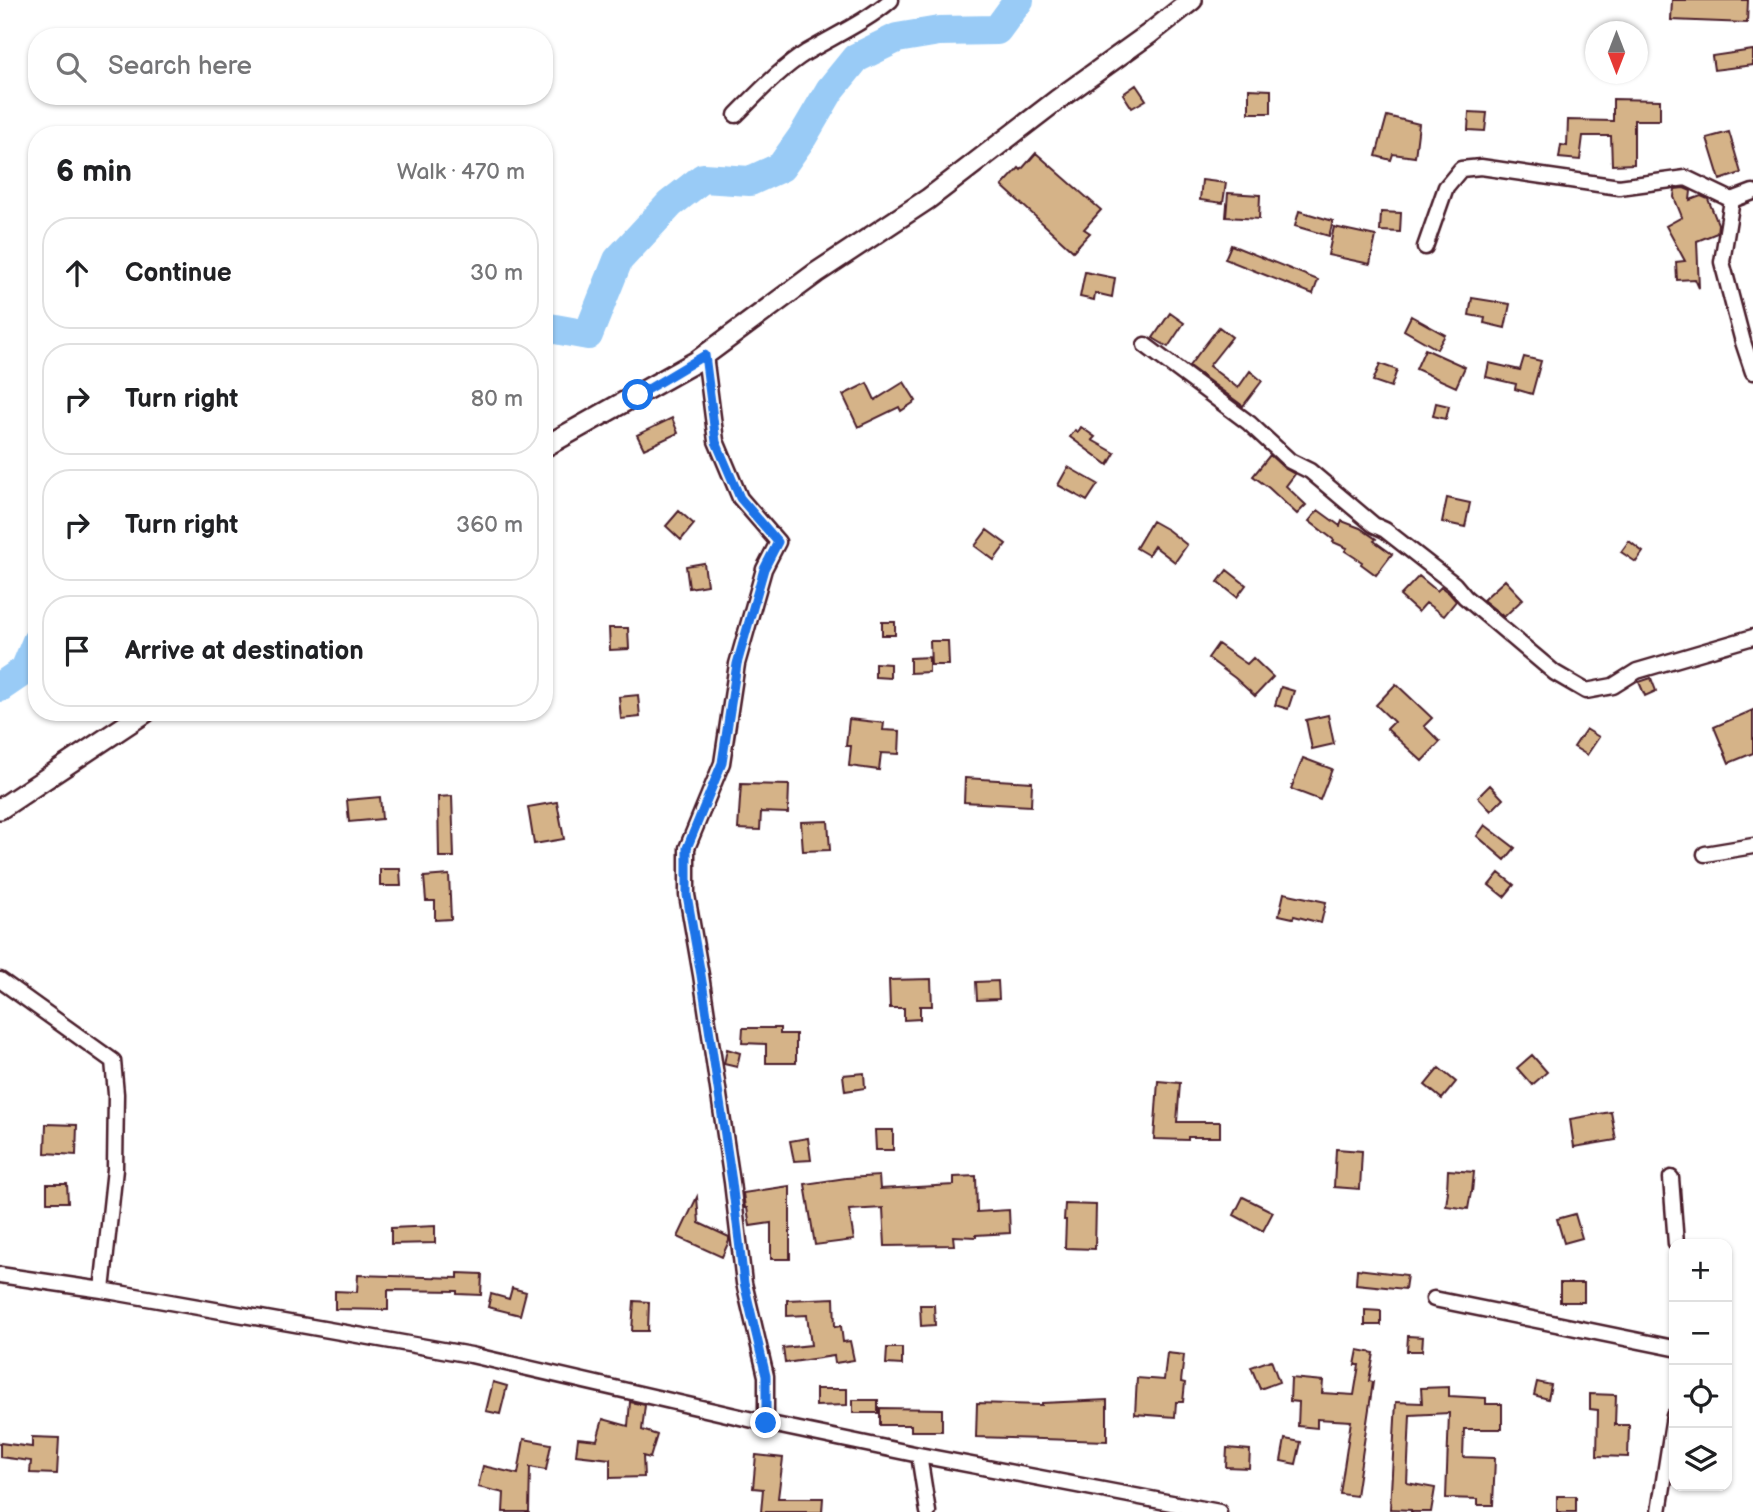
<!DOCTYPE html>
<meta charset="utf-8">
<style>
:root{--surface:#fff;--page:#f6f6f6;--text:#202124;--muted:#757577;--line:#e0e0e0}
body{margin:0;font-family:"Balsamiq Sans",sans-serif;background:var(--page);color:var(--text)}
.controls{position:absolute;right:21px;bottom:21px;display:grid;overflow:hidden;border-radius:14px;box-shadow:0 2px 5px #0004}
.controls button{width:63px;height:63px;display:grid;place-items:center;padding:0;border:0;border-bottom:2px solid var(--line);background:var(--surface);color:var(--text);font:35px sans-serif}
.compass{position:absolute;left:1585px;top:21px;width:63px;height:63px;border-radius:50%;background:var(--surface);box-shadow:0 2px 5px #0004;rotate:180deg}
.stop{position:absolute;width:21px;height:21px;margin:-16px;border:5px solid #1a73e8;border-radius:50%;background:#fff}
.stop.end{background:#1a73e8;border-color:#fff;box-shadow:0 2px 7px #0008}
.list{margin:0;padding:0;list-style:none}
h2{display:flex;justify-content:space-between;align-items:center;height:91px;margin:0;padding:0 28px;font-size:30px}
h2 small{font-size:23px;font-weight:400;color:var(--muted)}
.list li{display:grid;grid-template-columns:46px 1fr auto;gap:21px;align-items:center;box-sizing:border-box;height:112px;margin:0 14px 14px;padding:0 14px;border:2px solid var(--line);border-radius:28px}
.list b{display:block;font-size:26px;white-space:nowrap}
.list em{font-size:23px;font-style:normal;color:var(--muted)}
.icon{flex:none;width:38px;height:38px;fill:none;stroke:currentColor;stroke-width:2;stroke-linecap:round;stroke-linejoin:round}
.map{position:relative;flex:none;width:1753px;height:1512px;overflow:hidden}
.search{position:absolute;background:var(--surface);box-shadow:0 2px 5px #0004;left:28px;top:28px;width:525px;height:77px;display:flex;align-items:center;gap:18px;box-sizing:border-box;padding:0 24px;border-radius:28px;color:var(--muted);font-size:26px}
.panel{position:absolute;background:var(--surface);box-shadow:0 2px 5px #0004;left:28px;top:126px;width:525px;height:595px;border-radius:28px}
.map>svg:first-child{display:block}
</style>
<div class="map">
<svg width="1753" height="1512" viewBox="0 0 1753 1512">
<rect width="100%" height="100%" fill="#fff"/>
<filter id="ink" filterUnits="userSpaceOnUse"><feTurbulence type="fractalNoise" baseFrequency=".0143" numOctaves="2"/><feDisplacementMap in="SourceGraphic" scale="14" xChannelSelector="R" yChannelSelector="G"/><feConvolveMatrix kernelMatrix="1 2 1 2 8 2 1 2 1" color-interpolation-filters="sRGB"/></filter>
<g filter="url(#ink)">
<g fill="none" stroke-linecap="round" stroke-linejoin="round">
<path stroke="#99cbf6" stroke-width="30" d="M 544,327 L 588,335 L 618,260 L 670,204 L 703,178 L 750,181 L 781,167 L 803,136 L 830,90 L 856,58 L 897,38 L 939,31 L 997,30 L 1019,0
M 0,687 L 25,670 L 37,641"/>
</g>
<path fill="#d5b388" stroke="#4a1f2b" stroke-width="2" d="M 1672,0 L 1748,0 L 1747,23 L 1671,20 Z
M 1753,50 L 1753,65 L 1714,70 L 1712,56 Z
M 1136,85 L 1146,100 L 1132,108 L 1123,94 Z
M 1249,89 L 1271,90 L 1271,113 L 1249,113 Z
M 1613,99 L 1660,100 L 1660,120 L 1634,120 L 1634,164 L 1612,165 L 1611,136 L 1583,136 L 1580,160 L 1559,158 L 1561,145 L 1567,146 L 1568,120 L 1613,121 Z
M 1469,112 L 1487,113 L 1485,131 L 1468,130 Z
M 1387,116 L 1419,124 L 1415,157 L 1393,154 L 1391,160 L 1376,156 Z
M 1729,132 L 1741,173 L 1720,180 L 1707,138 Z
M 1036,153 L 1101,210 L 1084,229 L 1090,233 L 1073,251 L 1002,186 L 1019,168 L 1021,170 Z
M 1202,180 L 1226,183 L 1223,203 L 1200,200 Z
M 1684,188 L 1691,191 L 1690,200 L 1701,196 L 1708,199 L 1718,224 L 1717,233 L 1697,241 L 1699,288 L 1695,279 L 1677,280 L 1676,262 L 1685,261 L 1666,226 L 1682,217 L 1674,197 L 1675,189 Z
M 1228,193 L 1260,195 L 1259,219 L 1226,217 Z
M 1299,211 L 1333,221 L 1329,236 L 1295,226 Z
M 1381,212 L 1401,213 L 1400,232 L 1380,231 Z
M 1334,227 L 1376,236 L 1370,264 L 1328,255 Z
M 1231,245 L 1318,280 L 1313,294 L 1225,259 Z
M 1085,272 L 1115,278 L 1112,297 L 1095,293 L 1094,300 L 1080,297 Z
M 1472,298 L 1510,304 L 1505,328 L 1484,323 L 1485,318 L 1469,315 Z
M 1170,313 L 1184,323 L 1168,347 L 1153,338 Z
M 1411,316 L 1445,335 L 1437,349 L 1404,330 Z
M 1219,327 L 1232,337 L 1209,366 L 1238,388 L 1250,371 L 1262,381 L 1243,406 L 1189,366 Z
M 1425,349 L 1465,367 L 1456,387 L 1416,369 Z
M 1524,357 L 1541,361 L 1532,394 L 1515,389 L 1516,384 L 1486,377 L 1489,363 L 1520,370 Z
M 1380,364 L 1397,370 L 1391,387 L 1373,381 Z
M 904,382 L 916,401 L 901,411 L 899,407 L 858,427 L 843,395 L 867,383 L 875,400 Z
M 1436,403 L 1449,406 L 1446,419 L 1433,416 Z
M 672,418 L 678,433 L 644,449 L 637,435 Z
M 1081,427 L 1095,437 L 1092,440 L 1115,453 L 1108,465 L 1070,437 L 1075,430 L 1078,432 Z
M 1270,455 L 1284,468 L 1295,474 L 1286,486 L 1306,505 L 1297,514 L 1269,488 L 1253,476 Z
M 1068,467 L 1098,484 L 1087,501 L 1058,485 Z
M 1447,498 L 1470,503 L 1465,527 L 1442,522 Z
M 1318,510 L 1340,526 L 1342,521 L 1360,528 L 1376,539 L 1374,541 L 1392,554 L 1376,575 L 1361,564 L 1362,562 L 1345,551 L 1347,548 L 1333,542 L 1334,540 L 1309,521 Z
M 679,511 L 694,524 L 681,540 L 666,526 Z
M 1152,521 L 1168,530 L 1187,545 L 1175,562 L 1154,546 L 1148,555 L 1136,548 Z
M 987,530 L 1006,544 L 994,560 L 975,546 Z
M 1629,541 L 1643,552 L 1636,562 L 1621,552 Z
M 704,563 L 707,585 L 689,588 L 686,566 Z
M 1227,570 L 1246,585 L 1237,597 L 1218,582 Z
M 1419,576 L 1437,591 L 1441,587 L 1449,593 L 1456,601 L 1444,616 L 1426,603 L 1418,612 L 1400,596 Z
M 1505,580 L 1523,599 L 1504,617 L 1483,600 Z
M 882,622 L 895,622 L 895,635 L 882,635 Z
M 609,628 L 628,628 L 629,649 L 610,650 Z
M 930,641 L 948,641 L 949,665 L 931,665 Z
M 1218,644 L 1247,664 L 1253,658 L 1273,677 L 1255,696 L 1235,678 L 1208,658 Z
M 929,657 L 929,672 L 910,673 L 910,658 Z
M 875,663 L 890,664 L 890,678 L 875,677 Z
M 1651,678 L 1656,691 L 1645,696 L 1639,682 Z
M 1396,684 L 1432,718 L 1424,726 L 1440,742 L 1422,761 L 1387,729 L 1394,722 L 1376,705 Z
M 1281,687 L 1294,691 L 1288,709 L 1275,705 Z
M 638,695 L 640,717 L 621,719 L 619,697 Z
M 1753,710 L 1753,753 L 1729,763 L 1714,727 Z
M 1328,715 L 1334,744 L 1312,749 L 1306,720 Z
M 849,719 L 884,723 L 883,730 L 900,731 L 899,754 L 881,753 L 879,770 L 849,766 L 851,746 L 846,746 Z
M 1586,729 L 1599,737 L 1587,755 L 1574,747 Z
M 1303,758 L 1332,769 L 1320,800 L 1291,789 Z
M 965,778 L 1032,782 L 1031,806 L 964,802 Z
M 741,784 L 789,785 L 788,813 L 761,812 L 760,830 L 738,829 Z
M 1490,785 L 1503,799 L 1491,811 L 1478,797 Z
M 452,796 L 454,857 L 439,857 L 438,797 Z
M 380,797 L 382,819 L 349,822 L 347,800 Z
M 557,802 L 564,839 L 534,844 L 528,807 Z
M 828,821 L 830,850 L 803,851 L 801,822 Z
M 1485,825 L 1515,848 L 1505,860 L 1477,836 Z
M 380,869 L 400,869 L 401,886 L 380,886 Z
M 1499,873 L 1514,885 L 1504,897 L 1489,885 Z
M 449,875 L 451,919 L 435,920 L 435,901 L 426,901 L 424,877 Z
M 1284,893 L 1326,902 L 1321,923 L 1294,916 L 1293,918 L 1279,915 Z
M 931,979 L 932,1006 L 920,1006 L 920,1019 L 904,1020 L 904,1008 L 890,1008 L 889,980 Z
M 998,981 L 999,999 L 977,1000 L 976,982 Z
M 743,1028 L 780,1028 L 780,1034 L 796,1034 L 796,1063 L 766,1063 L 766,1044 L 742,1043 Z
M 727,1049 L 740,1053 L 737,1067 L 724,1064 Z
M 1532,1055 L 1547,1072 L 1532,1085 L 1517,1068 Z
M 1439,1068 L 1456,1082 L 1442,1099 L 1425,1085 Z
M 864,1073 L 865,1088 L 845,1091 L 843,1075 Z
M 1158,1081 L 1180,1083 L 1177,1122 L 1220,1122 L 1220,1137 L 1188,1137 L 1188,1140 L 1154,1139 Z
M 1611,1112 L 1616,1140 L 1574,1147 L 1570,1119 Z
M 46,1124 L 77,1125 L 76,1155 L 45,1153 Z
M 875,1130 L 893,1130 L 893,1150 L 876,1150 Z
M 808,1138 L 811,1160 L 794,1161 L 790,1141 Z
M 1336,1149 L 1362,1151 L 1360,1189 L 1334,1187 Z
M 1448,1170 L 1474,1172 L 1472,1192 L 1471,1192 L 1468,1209 L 1446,1206 L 1448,1191 L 1447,1190 Z
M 879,1176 L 880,1189 L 954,1185 L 954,1177 L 976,1176 L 977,1212 L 1009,1210 L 1010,1233 L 976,1235 L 976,1237 L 953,1236 L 954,1245 L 885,1246 L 883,1208 L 849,1210 L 854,1240 L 815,1245 L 805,1184 L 846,1178 Z
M 47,1184 L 67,1184 L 68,1202 L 47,1202 Z
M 790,1186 L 790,1259 L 771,1259 L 771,1223 L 750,1226 L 747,1208 L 745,1208 L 743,1193 Z
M 697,1197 L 699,1223 L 729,1237 L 729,1241 L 722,1257 L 678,1237 Z
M 1243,1197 L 1273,1212 L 1263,1231 L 1234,1215 Z
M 1065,1204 L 1096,1205 L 1095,1249 L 1065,1248 L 1066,1220 L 1064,1220 Z
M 1575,1214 L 1582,1238 L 1564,1243 L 1557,1219 Z
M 435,1226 L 435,1243 L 391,1244 L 391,1228 Z
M 1357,1269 L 1407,1275 L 1405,1289 L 1356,1284 Z
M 458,1273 L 482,1274 L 481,1295 L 457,1294 L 457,1291 L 388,1290 L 388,1310 L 335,1309 L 335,1291 L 357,1292 L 358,1275 L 458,1278 Z
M 1560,1283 L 1584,1283 L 1584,1302 L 1560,1302 Z
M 512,1288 L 526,1292 L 520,1315 L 488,1307 L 491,1294 L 509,1299 Z
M 834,1298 L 835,1327 L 841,1326 L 843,1342 L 850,1341 L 854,1360 L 835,1363 L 834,1356 L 785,1363 L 783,1348 L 811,1345 L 807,1315 L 787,1316 L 787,1300 Z
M 634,1301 L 649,1302 L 648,1331 L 632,1331 Z
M 920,1305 L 934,1305 L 935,1325 L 921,1326 Z
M 1365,1310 L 1381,1311 L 1381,1325 L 1365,1325 Z
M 1408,1336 L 1423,1337 L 1422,1351 L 1407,1351 Z
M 887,1348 L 902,1348 L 902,1365 L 886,1364 Z
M 1358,1350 L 1374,1353 L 1369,1381 L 1373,1382 L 1356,1496 L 1340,1494 L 1351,1421 L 1317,1419 L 1317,1428 L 1298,1426 L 1299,1402 L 1290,1401 L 1291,1378 L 1323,1381 L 1322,1393 L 1354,1395 L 1359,1365 L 1355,1365 Z
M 1167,1353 L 1184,1355 L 1181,1382 L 1185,1383 L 1183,1402 L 1176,1402 L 1175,1417 L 1135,1414 L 1137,1378 L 1164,1380 Z
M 1271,1360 L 1279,1382 L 1260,1389 L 1251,1367 Z
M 493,1382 L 507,1386 L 500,1414 L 486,1411 Z
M 1537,1382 L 1551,1385 L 1548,1399 L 1534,1395 Z
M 1449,1387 L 1449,1396 L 1486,1398 L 1486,1404 L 1502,1404 L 1502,1429 L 1464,1429 L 1463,1457 L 1495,1458 L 1493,1505 L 1478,1505 L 1478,1499 L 1446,1498 L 1449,1413 L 1410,1415 L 1407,1483 L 1435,1488 L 1431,1512 L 1411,1512 L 1411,1510 L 1390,1509 L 1396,1402 L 1422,1403 L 1421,1388 Z
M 816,1389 L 847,1389 L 847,1405 L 816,1406 Z
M 1590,1394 L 1616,1395 L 1615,1425 L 1629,1425 L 1628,1457 L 1597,1456 L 1598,1410 L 1590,1409 Z
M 853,1400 L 878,1400 L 878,1413 L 853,1413 Z
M 1107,1400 L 1107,1441 L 976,1437 L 977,1403 L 1042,1405 L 1042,1403 Z
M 630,1402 L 645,1405 L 642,1430 L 657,1435 L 650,1458 L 643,1456 L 644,1477 L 610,1478 L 610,1459 L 576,1455 L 578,1438 L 597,1440 L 603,1419 L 628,1426 Z
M 880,1408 L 942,1409 L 942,1431 L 911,1431 L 911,1425 L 880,1425 Z
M 32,1437 L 59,1438 L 57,1474 L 30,1473 L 31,1461 L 0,1457 L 0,1443 L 32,1447 Z
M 524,1439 L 551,1444 L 546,1470 L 530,1467 L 529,1512 L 503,1512 L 504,1493 L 478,1487 L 483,1466 L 518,1474 Z
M 1285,1439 L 1301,1442 L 1296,1464 L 1281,1461 Z
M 1227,1448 L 1250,1450 L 1249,1468 L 1226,1467 Z
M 756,1455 L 783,1458 L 778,1498 L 823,1498 L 822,1512 L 761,1512 L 763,1489 L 753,1488 Z
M 1557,1496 L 1576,1496 L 1576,1512 L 1557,1512 Z"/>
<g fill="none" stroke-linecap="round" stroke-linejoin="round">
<g stroke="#4a1f2b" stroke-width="19">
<path id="minor" d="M 736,115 C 758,93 780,69 807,52 C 834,36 867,21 891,0
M 1732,200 L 1753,192
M 1425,247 L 1446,187 L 1461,169 L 1481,167 L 1619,187 L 1686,178 L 1732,200 L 1722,262 L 1743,342 L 1753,372
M 1145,345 L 1249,423 L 1290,461 L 1310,471 L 1374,525 L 1385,530 L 1454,584 L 1465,597 L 1555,673 L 1586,691 L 1613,686 L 1637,671 L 1753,637
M 705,355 L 716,441 L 740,498 L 778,542 L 764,569 L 737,664 L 722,763 L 687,848 L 687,895 L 701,975 L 732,1182 L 744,1283 L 766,1376 L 766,1423
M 1705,854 L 1753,846
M 0,980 L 113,1061 L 116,1094 L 115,1169 L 102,1290
M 1671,1178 L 1676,1244
M 0,1275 L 102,1290 L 471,1355 L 766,1423 L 919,1455 L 1219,1512
M 1434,1299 L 1674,1348
M 919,1455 L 928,1512
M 1659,1512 L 1674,1416"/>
</g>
<g stroke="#4a1f2b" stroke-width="24">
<path id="secondary" d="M 544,447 L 697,361 L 816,273 L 928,199 L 1057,100 L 1149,34 L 1192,0
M 0,809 L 146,712"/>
</g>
<use href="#minor" stroke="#fff" stroke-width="14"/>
<use href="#secondary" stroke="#fff" stroke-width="19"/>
</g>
</g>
<g fill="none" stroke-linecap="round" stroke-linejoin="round" filter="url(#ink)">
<path stroke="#1a73e8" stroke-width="9" d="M 638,395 L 705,355 L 716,442 L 740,498 L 778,542 L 764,569 L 737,664 L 722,763 L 687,848 L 687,895 L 701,975 L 732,1182 L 744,1283 L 766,1376 L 766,1423"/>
</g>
</svg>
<div class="controls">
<button>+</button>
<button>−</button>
<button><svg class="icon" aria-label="locate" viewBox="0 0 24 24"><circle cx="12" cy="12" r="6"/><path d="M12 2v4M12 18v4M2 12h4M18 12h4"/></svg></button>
<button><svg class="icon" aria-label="layers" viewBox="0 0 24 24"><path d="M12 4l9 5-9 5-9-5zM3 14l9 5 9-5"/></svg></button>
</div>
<svg class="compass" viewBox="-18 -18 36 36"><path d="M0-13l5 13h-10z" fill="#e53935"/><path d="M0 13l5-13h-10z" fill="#757577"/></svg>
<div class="stop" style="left:638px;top:395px"></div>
<div class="stop end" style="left:766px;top:1423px"></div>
<div class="search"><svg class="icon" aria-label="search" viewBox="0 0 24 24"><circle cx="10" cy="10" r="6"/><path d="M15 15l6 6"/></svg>Search here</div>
<section class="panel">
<h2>6 min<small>Walk · 470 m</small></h2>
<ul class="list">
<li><svg class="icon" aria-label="ahead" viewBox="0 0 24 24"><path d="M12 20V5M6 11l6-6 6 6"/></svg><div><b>Continue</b></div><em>30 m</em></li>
<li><svg class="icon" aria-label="right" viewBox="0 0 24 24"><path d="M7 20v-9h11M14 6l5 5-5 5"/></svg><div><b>Turn right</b></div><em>80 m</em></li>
<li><svg class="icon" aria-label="right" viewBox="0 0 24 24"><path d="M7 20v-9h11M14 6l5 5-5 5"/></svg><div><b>Turn right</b></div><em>360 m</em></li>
<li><svg class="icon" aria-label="arrive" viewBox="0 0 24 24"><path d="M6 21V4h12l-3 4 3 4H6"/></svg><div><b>Arrive at destination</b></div></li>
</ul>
</section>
</div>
